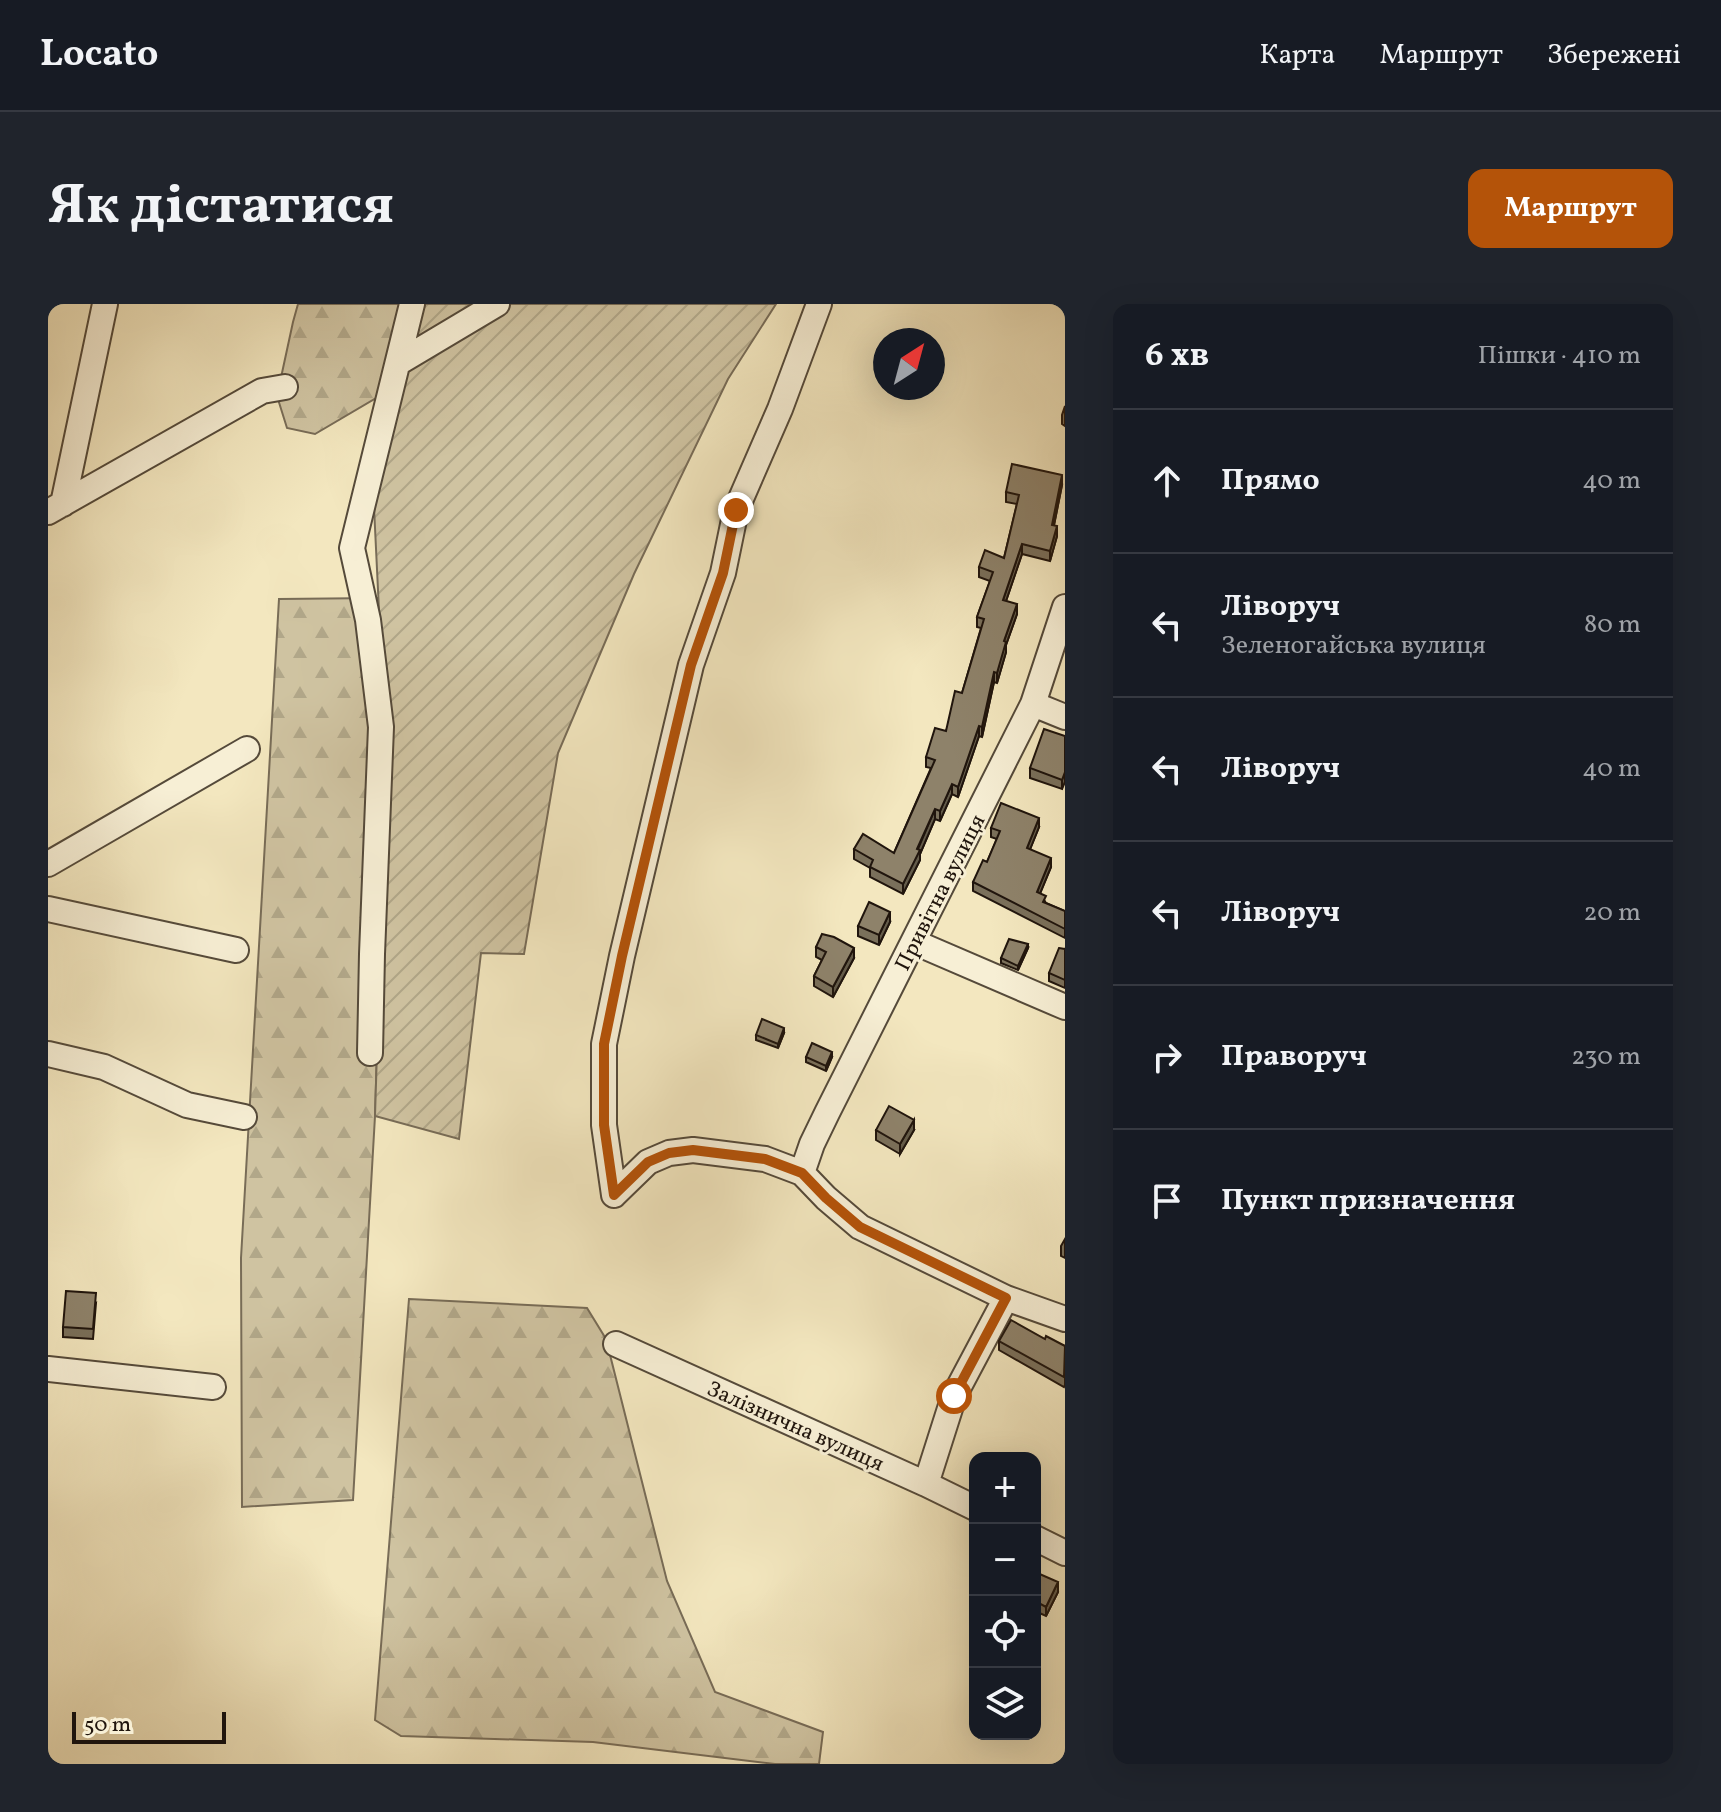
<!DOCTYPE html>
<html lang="uk">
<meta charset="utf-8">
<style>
:root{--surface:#171b24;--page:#20242c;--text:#f1f3f6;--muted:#9ea1a6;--line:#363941;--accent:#b45309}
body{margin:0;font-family:Vollkorn,serif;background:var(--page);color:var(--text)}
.controls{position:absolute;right:24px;bottom:24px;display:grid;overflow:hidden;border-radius:16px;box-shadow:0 8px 32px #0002}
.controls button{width:72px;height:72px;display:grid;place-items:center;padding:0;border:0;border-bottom:2px solid var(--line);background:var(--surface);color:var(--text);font:40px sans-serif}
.compass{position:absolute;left:825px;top:24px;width:72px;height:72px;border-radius:50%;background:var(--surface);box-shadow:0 8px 32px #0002;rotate:36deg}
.scale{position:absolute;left:24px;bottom:20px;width:154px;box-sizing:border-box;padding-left:8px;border:4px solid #20150d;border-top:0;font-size:22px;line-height:28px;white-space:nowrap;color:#20150d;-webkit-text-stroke:6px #f7efd5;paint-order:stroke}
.stop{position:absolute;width:24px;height:24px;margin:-18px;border:6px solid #b45309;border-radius:50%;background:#fff}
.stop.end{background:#b45309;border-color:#fff;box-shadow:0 2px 8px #0008}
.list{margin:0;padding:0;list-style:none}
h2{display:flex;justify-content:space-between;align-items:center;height:104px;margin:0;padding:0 32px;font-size:34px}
h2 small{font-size:26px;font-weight:400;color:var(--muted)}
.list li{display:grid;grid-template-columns:52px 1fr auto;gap:24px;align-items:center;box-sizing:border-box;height:144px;padding:0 32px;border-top:2px solid var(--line)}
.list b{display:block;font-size:30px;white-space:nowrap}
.list p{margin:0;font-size:26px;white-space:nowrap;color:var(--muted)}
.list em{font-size:26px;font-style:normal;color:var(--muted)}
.icon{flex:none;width:44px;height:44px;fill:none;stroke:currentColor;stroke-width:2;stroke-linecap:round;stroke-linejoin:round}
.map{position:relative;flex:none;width:1017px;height:1460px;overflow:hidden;border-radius:16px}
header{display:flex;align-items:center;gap:48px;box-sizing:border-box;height:112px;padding:0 40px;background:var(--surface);border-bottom:2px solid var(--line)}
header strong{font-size:38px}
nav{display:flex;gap:44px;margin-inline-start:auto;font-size:28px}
.intro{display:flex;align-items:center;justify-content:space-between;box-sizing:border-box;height:192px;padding:0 48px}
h1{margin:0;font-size:56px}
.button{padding:20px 36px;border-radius:16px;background:var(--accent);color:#fff;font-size:28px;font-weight:700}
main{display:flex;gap:48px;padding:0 48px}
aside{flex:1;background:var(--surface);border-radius:16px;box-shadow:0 8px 32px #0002}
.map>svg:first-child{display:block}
</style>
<header>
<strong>Locato</strong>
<nav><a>Карта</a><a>Маршрут</a><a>Збережені</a></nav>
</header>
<div class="intro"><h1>Як дістатися</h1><a class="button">Маршрут</a></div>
<main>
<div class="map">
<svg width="1017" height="1460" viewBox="0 0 1017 1460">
<defs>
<pattern id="forest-firs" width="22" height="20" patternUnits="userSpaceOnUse" patternTransform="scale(2)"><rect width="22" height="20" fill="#cfc3a1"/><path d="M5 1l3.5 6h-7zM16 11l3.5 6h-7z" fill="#b1a789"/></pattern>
<pattern id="garden-furrows" width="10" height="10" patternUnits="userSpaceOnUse" patternTransform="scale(2)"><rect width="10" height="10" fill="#cfc3a1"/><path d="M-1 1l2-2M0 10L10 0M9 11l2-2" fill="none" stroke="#b1a789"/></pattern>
</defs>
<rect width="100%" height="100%" fill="#f3e7bf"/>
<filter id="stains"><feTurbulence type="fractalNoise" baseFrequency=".0025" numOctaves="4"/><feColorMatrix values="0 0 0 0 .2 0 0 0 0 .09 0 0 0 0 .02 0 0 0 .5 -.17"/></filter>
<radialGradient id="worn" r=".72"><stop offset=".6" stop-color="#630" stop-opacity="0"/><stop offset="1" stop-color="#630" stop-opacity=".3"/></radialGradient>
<path fill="url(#forest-firs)" stroke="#786c57" stroke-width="2" d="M 250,0 L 362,0 L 345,84 L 267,130 L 239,124 L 229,92 L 245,18 Z
M 330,294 L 338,452 L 327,812 L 305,1196 L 194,1203 L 193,954 L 231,295 Z
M 361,995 L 539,1004 L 558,1035 L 619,1277 L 667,1388 L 775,1428 L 771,1460 L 727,1460 L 545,1438 L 353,1432 L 327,1416 Z"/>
<path fill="url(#garden-furrows)" stroke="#786c57" stroke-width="2" d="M 362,0 L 728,0 L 680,75 L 586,270 L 510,449 L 476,650 L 433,649 L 411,835 L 327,812 L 338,452 L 326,203 Z"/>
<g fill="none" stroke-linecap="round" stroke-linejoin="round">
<g stroke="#554a3a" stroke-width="28">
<path id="minor" d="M 350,59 L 449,0
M 15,200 L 57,0
M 0,208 L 214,87 L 237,83
M 985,400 L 1017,413
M 0,560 L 199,445
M 0,605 L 188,646
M 866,638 L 1017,703
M 322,749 L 324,650 L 333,423 L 320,316 L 304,244 L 364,0
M 0,750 L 56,763 L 139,801 L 196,813
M 754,869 L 764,840 L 779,809 L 985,400 L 1017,303
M 566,891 L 556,821 L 556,740 L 574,652 L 643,361 L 675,269 L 688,206 L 732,105 L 771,0
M 566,891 L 600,858 L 621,849 L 645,846 L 717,855 L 754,869 L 778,894 L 812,923 L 958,994 L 1017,1015
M 568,1040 L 878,1180 L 927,1204
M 0,1065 L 165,1083
M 878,1180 L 906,1092 L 958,994
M 987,1234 L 1017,1249"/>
</g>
<use href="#minor" stroke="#f7efd5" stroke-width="24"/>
</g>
<path fill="#7a705b" stroke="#20150d" stroke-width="2" d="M 1017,102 L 1017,122 L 1014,120 L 1014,111 Z
M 1014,181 L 1006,221 L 1009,232 L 1002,257 L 974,250 L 958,297 L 969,310 L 958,341 L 958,348 L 949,379 L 946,378 L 934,433 L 931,432 L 910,493 L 904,490 L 892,517 L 887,515 L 872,550 L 872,556 L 855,590 L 822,573 L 822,564 L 806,555 L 806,545 L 846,549 L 883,464 L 878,463 L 878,453 L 898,427 L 914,389 L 933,324 L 929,323 L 929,313 L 942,277 L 931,273 L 931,263 L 956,254 L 969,200 L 958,198 L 958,188 Z
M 1017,432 L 1014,485 L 982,474 L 982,464 Z
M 991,523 L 982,545 L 1003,563 L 992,589 L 998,599 L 1017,607 L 1017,634 L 925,587 L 925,578 L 939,558 L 949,535 L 943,533 L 943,524 Z
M 842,618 L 831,641 L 810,632 L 810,622 Z
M 768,643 L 806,654 L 785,693 L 766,682 L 766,672 L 774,656 L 768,653 Z
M 980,644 L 970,666 L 953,659 L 953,654 Z
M 1017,645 L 1017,684 L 1001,677 L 1001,669 Z
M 736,729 L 730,744 L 708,736 L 708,731 Z
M 758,753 L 784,753 L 778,767 L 758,758 Z
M 828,826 L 866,826 L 852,850 L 828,836 Z
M 1017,935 L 1017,954 L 1013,952 L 1013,942 Z
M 48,999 L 45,1035 L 15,1033 L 15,1023 Z
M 997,1035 L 1017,1042 L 1017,1081 L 1016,1083 L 951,1046 L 951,1037 Z
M 987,1268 L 1010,1288 L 998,1312 L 987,1307 Z"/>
<path fill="#635b4a" stroke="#20150d" stroke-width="2" d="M 1014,171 L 1014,181 L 1004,231 L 1004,221 Z
M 1009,222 L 1009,232 L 1002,257 L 1002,247 Z
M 974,240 L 974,250 L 955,306 L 955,296 Z
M 969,300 L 969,310 L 958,341 L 958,348 L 949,379 L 949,369 L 956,337 Z
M 946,368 L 946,378 L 934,433 L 934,423 Z
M 931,422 L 931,432 L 910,493 L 910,483 Z
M 1017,468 L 1017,478 L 1014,485 L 1014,476 Z
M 904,480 L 904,490 L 892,517 L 892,507 Z
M 887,505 L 887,515 L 872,550 L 872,556 L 855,590 L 855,580 Z
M 991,514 L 991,523 L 979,553 L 979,544 Z
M 1003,554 L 1003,563 L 989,597 L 989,588 Z
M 842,608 L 842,618 L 831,641 L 831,631 Z
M 980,640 L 980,644 L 970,666 L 970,662 Z
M 806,644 L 806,654 L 785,693 L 785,683 Z
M 736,724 L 736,729 L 730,744 L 730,740 Z
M 784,748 L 784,753 L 778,767 L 778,762 Z
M 866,816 L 866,826 L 852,850 L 852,840 Z
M 1010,1278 L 1010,1288 L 998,1312 L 998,1303 Z"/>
<path fill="#8e826a" stroke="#20150d" stroke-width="2" d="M 964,160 L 1014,171 L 1004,221 L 1009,222 L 1002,247 L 974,240 L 955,296 L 969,300 L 956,337 L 958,338 L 949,369 L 946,368 L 934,423 L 931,422 L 910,483 L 904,480 L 892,507 L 887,505 L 869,545 L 872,546 L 855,580 L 822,563 L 825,556 L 806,545 L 815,530 L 846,549 L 887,456 L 878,453 L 887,424 L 898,427 L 907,387 L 914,389 L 936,315 L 929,313 L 945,268 L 931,263 L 937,246 L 956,254 L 971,191 L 958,188 Z
M 996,425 L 1017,432 L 1017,468 L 1014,476 L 982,464 Z
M 953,499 L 991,514 L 979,544 L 1003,554 L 989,588 L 998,592 L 995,598 L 1017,607 L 1017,625 L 925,578 L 935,556 L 939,558 L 952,527 L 943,524 Z
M 821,598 L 842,608 L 831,631 L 810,622 Z
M 774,630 L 786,633 L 806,644 L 785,683 L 766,672 L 778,648 L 768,643 Z
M 961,635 L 980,640 L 970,662 L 953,654 Z
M 1011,644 L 1017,645 L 1017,676 L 1001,669 Z
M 714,715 L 736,724 L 730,740 L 708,731 Z
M 764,739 L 784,748 L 778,762 L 758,753 Z
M 841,802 L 866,816 L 852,840 L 828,826 Z
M 18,987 L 48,989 L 45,1025 L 15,1023 Z
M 963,1016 L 997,1035 L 998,1032 L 1017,1042 L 1016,1073 L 951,1037 Z
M 987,1268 L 1010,1278 L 998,1303 L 987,1297 Z"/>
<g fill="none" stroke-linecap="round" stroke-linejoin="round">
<path stroke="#b45309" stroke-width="10" d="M 688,206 L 675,269 L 643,361 L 574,652 L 556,740 L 556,821 L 566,891 L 600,858 L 621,849 L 645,846 L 717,855 L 754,869 L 778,894 L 812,923 L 958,994 L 906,1092"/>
</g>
<g text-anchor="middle" stroke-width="6" stroke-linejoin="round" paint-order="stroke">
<g font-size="22" fill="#20150d" stroke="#f7efd5">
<text transform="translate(891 588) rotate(-63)" y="8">Привітна вулиця</text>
<text transform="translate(748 1121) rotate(24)" y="8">Залізнична вулиця</text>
</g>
</g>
<rect width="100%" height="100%" filter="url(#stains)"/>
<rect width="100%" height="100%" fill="url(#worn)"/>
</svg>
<div class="controls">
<button>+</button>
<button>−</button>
<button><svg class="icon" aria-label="locate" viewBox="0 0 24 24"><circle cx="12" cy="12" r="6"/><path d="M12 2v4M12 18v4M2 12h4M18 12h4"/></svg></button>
<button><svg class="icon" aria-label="layers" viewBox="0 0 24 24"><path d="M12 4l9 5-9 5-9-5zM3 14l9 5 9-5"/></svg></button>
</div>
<svg class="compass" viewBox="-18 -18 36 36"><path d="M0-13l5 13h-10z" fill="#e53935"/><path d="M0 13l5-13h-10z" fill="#9ea1a6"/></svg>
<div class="scale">50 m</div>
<div class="stop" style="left:906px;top:1092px"></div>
<div class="stop end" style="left:688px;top:206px"></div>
</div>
<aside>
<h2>6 хв<small>Пішки · 410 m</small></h2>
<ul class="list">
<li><svg class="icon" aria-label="ahead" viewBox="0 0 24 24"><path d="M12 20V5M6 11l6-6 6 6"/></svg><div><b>Прямо</b></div><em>40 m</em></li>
<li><svg class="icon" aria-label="left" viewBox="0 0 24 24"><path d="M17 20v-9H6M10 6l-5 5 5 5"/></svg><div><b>Ліворуч</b><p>Зеленогайська вулиця</p></div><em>80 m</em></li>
<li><svg class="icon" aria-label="left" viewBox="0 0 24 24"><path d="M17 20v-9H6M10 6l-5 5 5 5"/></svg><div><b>Ліворуч</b></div><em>40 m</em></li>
<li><svg class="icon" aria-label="left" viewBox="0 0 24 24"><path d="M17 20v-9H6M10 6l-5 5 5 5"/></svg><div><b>Ліворуч</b></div><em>20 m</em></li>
<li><svg class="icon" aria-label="right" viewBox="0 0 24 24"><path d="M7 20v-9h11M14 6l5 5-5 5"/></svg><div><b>Праворуч</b></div><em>230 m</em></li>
<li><svg class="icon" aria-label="arrive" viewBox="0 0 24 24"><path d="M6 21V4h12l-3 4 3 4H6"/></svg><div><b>Пункт призначення</b></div></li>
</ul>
</aside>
</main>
